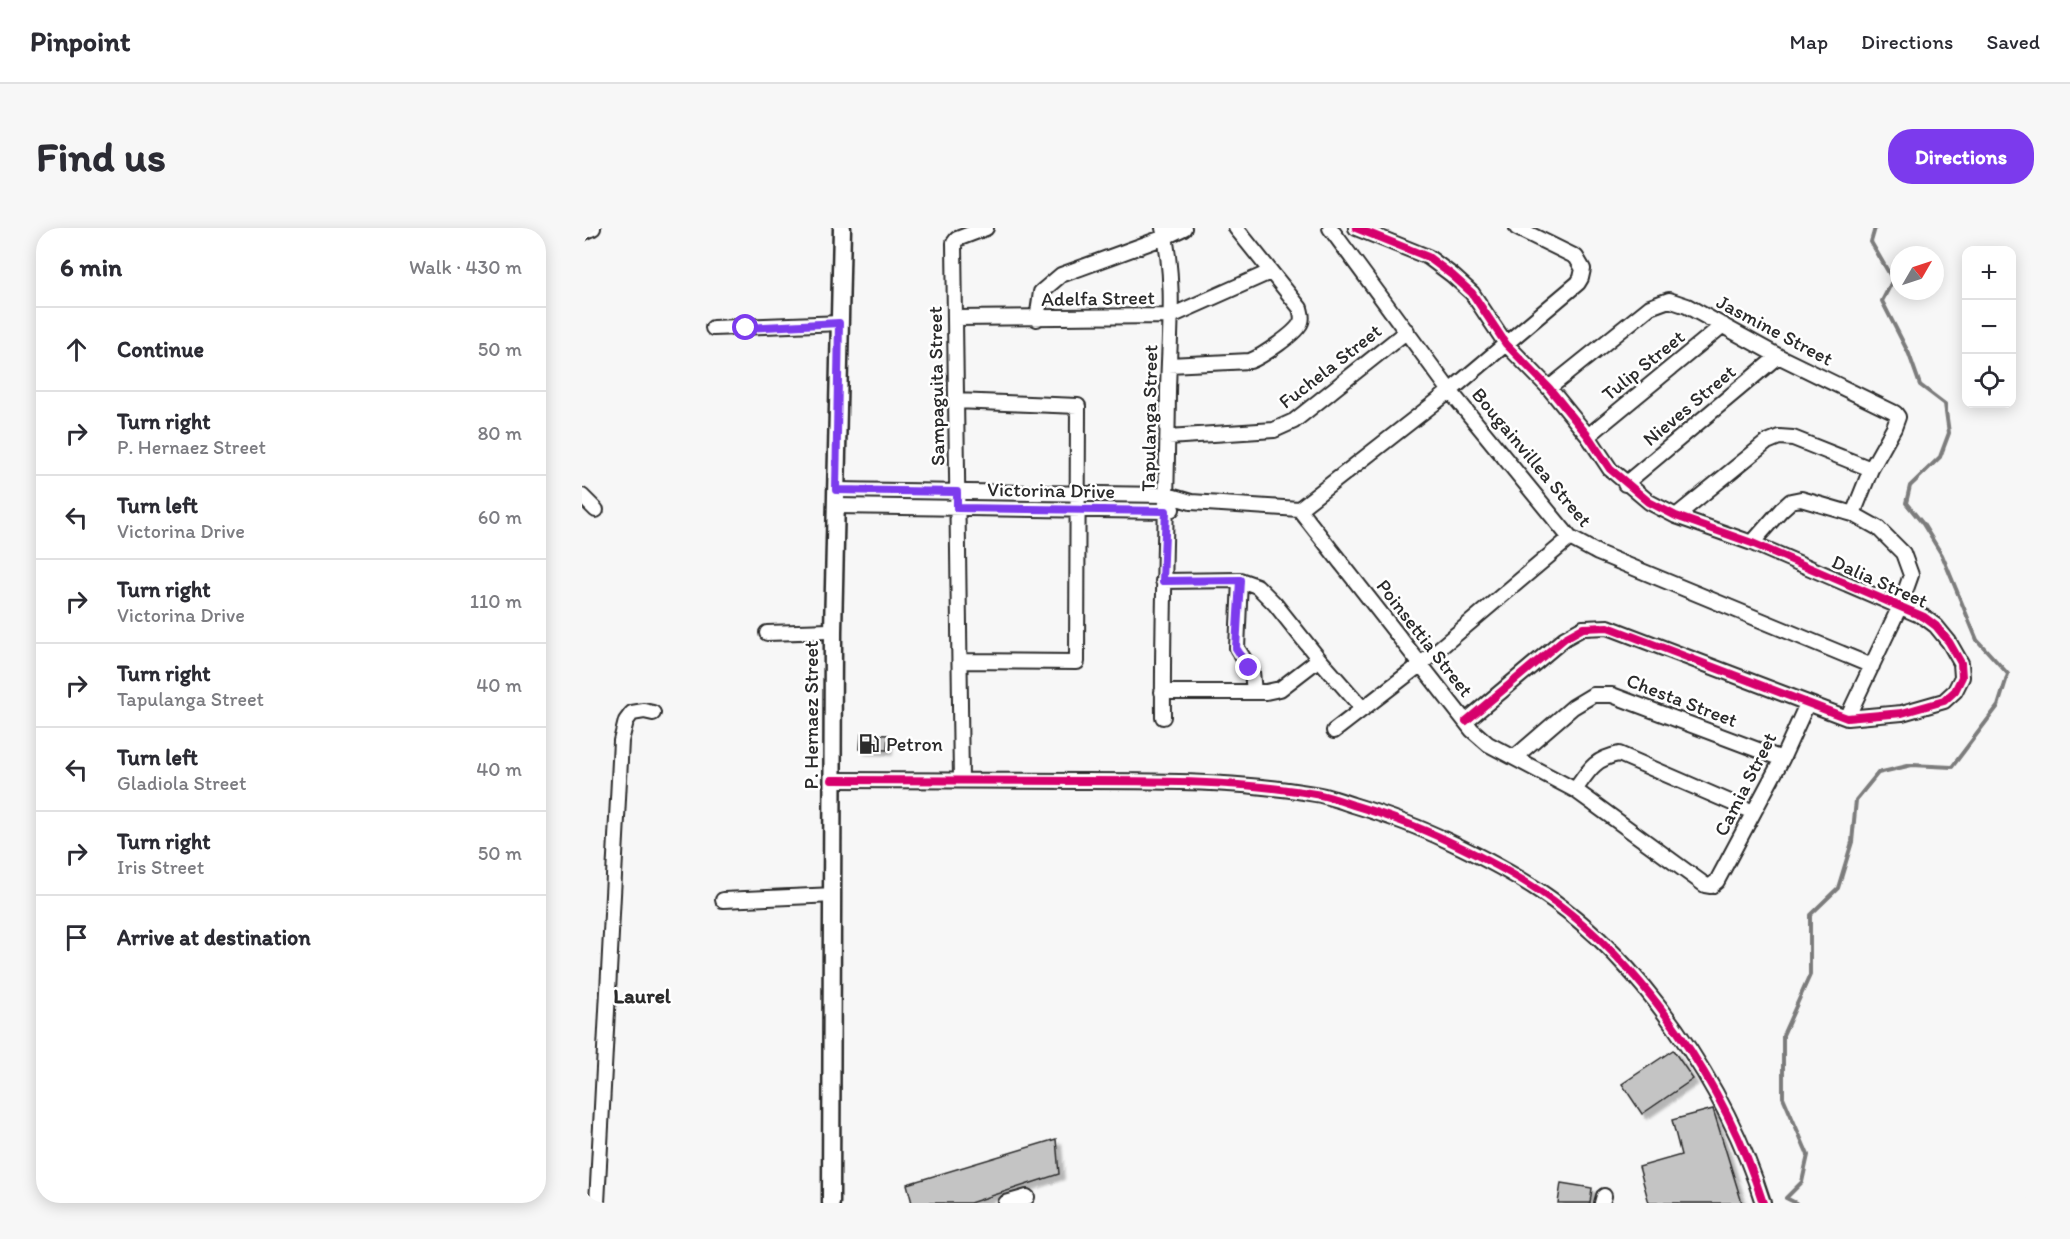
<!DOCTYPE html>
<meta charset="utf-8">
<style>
:root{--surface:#fff;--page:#f7f7f7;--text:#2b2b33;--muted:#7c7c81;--line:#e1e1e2;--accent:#7c3aed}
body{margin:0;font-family:Itim,sans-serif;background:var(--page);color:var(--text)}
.controls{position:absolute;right:18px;top:18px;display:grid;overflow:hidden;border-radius:12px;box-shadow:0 3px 15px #0003}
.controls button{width:54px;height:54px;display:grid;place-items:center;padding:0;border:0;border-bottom:2px solid var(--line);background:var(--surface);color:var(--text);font:30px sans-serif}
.compass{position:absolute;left:1308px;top:18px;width:54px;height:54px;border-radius:50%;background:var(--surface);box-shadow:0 3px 15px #0003;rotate:51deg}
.stop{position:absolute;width:18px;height:18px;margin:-14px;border:4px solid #7c3aed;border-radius:50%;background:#fff}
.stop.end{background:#7c3aed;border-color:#fff;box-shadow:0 2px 6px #0008}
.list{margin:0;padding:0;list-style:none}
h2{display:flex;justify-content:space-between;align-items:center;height:78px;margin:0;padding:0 24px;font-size:26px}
h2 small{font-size:20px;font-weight:400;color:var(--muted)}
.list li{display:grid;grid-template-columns:39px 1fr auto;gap:18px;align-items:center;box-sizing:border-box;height:84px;padding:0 24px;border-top:2px solid var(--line)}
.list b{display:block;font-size:22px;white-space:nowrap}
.list p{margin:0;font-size:20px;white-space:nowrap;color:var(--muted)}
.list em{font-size:20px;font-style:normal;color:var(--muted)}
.icon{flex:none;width:33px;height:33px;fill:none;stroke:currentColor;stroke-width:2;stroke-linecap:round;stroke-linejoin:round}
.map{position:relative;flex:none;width:1452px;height:975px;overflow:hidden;border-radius:24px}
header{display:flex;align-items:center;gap:36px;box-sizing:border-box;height:84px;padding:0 30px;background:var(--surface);border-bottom:2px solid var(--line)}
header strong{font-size:28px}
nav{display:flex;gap:33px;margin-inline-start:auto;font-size:21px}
.intro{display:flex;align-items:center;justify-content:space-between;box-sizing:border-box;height:144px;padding:0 36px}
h1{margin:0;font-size:42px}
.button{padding:15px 27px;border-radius:24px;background:var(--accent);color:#fff;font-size:21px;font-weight:700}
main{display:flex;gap:36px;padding:0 36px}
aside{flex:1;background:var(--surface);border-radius:24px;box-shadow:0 3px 15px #0003}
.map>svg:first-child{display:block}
</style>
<header>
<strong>Pinpoint</strong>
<nav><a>Map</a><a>Directions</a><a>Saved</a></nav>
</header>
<div class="intro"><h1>Find us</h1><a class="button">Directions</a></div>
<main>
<aside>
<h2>6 min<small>Walk · 430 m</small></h2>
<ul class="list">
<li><svg class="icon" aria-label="ahead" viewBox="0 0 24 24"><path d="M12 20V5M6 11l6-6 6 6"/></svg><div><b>Continue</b></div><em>50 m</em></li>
<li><svg class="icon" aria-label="right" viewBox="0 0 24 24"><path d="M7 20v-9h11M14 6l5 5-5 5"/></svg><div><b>Turn right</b><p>P. Hernaez Street</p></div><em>80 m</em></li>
<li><svg class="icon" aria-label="left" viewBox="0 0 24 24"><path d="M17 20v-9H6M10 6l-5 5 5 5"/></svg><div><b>Turn left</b><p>Victorina Drive</p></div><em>60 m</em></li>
<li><svg class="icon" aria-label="right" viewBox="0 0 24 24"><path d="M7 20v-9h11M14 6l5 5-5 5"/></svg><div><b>Turn right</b><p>Victorina Drive</p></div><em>110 m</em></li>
<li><svg class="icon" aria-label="right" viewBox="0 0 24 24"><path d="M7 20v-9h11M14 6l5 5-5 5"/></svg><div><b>Turn right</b><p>Tapulanga Street</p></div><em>40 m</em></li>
<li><svg class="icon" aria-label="left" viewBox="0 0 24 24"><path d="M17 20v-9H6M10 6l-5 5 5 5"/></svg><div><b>Turn left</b><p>Gladiola Street</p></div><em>40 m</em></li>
<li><svg class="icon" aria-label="right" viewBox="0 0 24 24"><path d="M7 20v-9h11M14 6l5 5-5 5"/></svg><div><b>Turn right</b><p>Iris Street</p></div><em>50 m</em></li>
<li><svg class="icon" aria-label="arrive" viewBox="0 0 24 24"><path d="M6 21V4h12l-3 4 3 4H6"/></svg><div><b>Arrive at destination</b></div></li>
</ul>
</aside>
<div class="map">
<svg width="1452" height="975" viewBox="0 0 1452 975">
<defs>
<filter id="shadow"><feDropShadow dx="5" dy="5" stdDeviation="1.5" flood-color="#0004"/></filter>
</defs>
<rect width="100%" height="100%" fill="#f7f7f7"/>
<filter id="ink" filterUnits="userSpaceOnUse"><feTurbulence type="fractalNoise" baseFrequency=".0167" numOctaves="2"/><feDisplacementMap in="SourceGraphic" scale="12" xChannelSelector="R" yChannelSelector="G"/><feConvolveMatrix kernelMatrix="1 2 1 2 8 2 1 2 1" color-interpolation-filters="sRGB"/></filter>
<g filter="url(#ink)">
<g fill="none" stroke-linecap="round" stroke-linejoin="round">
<path stroke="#7b7b7b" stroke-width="4" d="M 1214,975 L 1204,970 L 1220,954 L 1226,927 L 1201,869 L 1201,807 L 1228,747 L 1228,687 L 1256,660 L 1270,614 L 1274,572 L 1296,545 L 1330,537 L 1370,539 L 1416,478 L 1426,446 L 1395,412 L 1360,327 L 1341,296 L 1324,275 L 1328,258 L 1358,229 L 1367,205 L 1363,176 L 1338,157 L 1327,126 L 1300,73 L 1311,52 L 1289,14 L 1293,0"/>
</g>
<path fill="#c4c4c4" stroke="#2b2b2b" stroke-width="1.5" filter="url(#shadow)" d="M 279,506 L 306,507 L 305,522 L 278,521 Z
M 1091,822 L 1111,851 L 1060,886 L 1040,856 Z
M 1131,881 L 1160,975 L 1067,975 L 1057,939 L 1099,927 L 1090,892 Z
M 474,911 L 477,946 L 388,975 L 330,975 L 325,956 Z
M 979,955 L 1010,960 L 1008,975 L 976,975 Z"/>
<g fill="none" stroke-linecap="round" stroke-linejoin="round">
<g stroke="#2b2b2b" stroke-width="18">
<path id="minor" d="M 748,0 L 868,163 L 988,310 L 1016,325 L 1290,438
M 774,0 L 846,29 L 870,47 L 890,65 L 924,116 L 967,160 L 1006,208 L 1028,241 L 1067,274 L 1094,288 L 1170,315 L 1342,389 L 1354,398 L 1367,414 L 1379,435 L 1380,449 L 1373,463 L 1362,473 L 1320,485 L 1265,490 L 1026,399 L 1001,400 L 983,410 L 884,493
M 0,5 L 11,0
M 373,90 L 589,88 L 688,44
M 455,91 L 459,64 L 479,47 L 583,9 L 602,0
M 131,100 L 257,95
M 587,137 L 668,133 C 679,129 715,105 719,94 C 721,89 719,85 718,80 L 654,0
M 967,160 L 1068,79 L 1087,72 L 1105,78 L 1196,128 L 1313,185 L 1316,189 L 1312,200 L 1289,241 L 1271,286
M 374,173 L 496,178 L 495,434 L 378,433
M 1006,208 L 1141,97
M 586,209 L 692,202 L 712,193 L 825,103
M 1043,256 L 1196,128
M 254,262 L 585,267 L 609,274 L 717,281
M 0,268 L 14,282
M 254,278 L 584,283 L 590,281
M 717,281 L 890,502 L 906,516 L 993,562 L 1123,657 L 1129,658 L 1135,653 L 1200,531 L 1225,476
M 717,281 L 868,163 L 996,55 L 999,50 L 1001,41 L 994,29 L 935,0
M 1094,288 L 1185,214 L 1197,209 L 1211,210 L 1289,241
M 1170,315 L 1199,282 L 1209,273 L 1219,271 L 1271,286 L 1296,300 L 1321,325 L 1329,347 L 1318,378 L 1265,490
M 658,352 L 655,420 L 670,444 L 672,464
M 581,353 L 658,352 L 675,358 L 693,376 L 737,431 L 781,481
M 185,405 L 251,403
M 580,464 L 684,464 L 698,461 L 737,431
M 581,489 C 580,381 585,272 586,164 C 587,109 594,54 581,0
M 752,503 L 839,436 L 988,310
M 933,529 L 991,479 L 1011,467 L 1030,467 L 1200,531
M 250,552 C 334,552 419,553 503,553 C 580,553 658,553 733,566 C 746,568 759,573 771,577 C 804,587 835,598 866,613 C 898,628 929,644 959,664 C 1060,732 1145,860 1181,975
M 379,552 L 372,15 L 375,11 L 404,0
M 993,562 C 1007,542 1012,531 1037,526 L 1171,584
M 141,672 L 251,667
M 15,975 L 39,513 L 44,493 L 50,485 L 62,483 L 71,485
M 424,975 L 445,969
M 1020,975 L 1022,968"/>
</g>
<g stroke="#2b2b2b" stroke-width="21">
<path id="major" d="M 249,975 L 251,403 L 260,0"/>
</g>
<use href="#minor" stroke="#fff" stroke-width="14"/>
<use href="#major" stroke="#fff" stroke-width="16"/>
<g stroke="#fff" stroke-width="11">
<path id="cycleway" d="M 774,0 L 846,29 L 870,47 L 890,65 L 924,116 L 967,160 L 1006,208 L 1028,241 L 1067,274 L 1094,288 L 1170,315 L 1342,389 L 1354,398 L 1367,414 L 1379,435 L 1380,449 L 1373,463 L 1362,473 L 1320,485 L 1265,490 L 1026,399 L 1001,400 L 983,410 L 884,493
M 250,552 C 334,552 419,553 503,553 C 580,553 658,553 733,566 C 746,568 759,573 771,577 C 804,587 835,598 866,613 C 898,628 929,644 959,664 C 1060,732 1145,860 1181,975"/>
</g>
<use href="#cycleway" stroke="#d6006c" stroke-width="8"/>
</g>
</g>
<g fill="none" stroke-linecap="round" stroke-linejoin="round" filter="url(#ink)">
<path stroke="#7c3aed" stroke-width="8" d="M 164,100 L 257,95 L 254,262 L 375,264 L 375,280 L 584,283 L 581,353 L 658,352 L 654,420 L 667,440"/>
</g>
<defs>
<g id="fuel-bare" transform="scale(1.62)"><path d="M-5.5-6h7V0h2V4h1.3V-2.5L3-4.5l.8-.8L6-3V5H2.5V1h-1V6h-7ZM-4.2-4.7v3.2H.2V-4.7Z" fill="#2b2b2b" stroke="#fff" stroke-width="2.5" paint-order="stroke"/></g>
</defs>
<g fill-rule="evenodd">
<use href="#fuel-bare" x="287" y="516"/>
</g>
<g text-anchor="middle" stroke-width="5" stroke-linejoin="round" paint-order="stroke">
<g font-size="20" fill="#2b2b2b" stroke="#fff">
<text transform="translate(516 70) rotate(-1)" y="7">Adelfa Street</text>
<text transform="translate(1193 102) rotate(28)" y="7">Jasmine Street</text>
<text transform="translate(1061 137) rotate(-39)" y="7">Tulip Street</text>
<text transform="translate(748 138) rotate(-38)" y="7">Fuchela Street</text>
<text transform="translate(354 158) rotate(-91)" y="7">Sampaguita Street</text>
<text transform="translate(1107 177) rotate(-40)" y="7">Nieves Street</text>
<text transform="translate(567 190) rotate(-89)" y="7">Tapulanga Street</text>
<text transform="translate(950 229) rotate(50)" y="7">Bougainvillea Street</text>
<text transform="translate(469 262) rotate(1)" y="7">Victorina Drive</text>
<text transform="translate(1298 353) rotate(24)" y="7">Dalia Street</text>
<text transform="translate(843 410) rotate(52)" y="7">Poinsettia Street</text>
<text transform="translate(1100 472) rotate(21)" y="7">Chesta Street</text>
<text transform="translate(229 487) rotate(-90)" y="7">P. Hernaez Street</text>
<text transform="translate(1163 556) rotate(-63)" y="7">Camia Street</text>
</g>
<g font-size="20" fill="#2b2b2b" stroke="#fff" text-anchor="start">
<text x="304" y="523">Petron</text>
</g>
<g font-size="21" font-weight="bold" fill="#2b2b2b" stroke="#fff">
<text x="60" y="775">Laurel</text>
</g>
</g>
</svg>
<div class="controls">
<button>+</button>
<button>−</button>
<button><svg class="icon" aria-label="locate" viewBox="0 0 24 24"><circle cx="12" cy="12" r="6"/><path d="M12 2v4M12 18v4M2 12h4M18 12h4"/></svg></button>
</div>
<svg class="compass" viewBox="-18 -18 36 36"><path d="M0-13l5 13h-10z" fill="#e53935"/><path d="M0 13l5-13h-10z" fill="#7c7c81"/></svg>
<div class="stop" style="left:164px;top:100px"></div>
<div class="stop end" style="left:667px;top:440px"></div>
</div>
</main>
